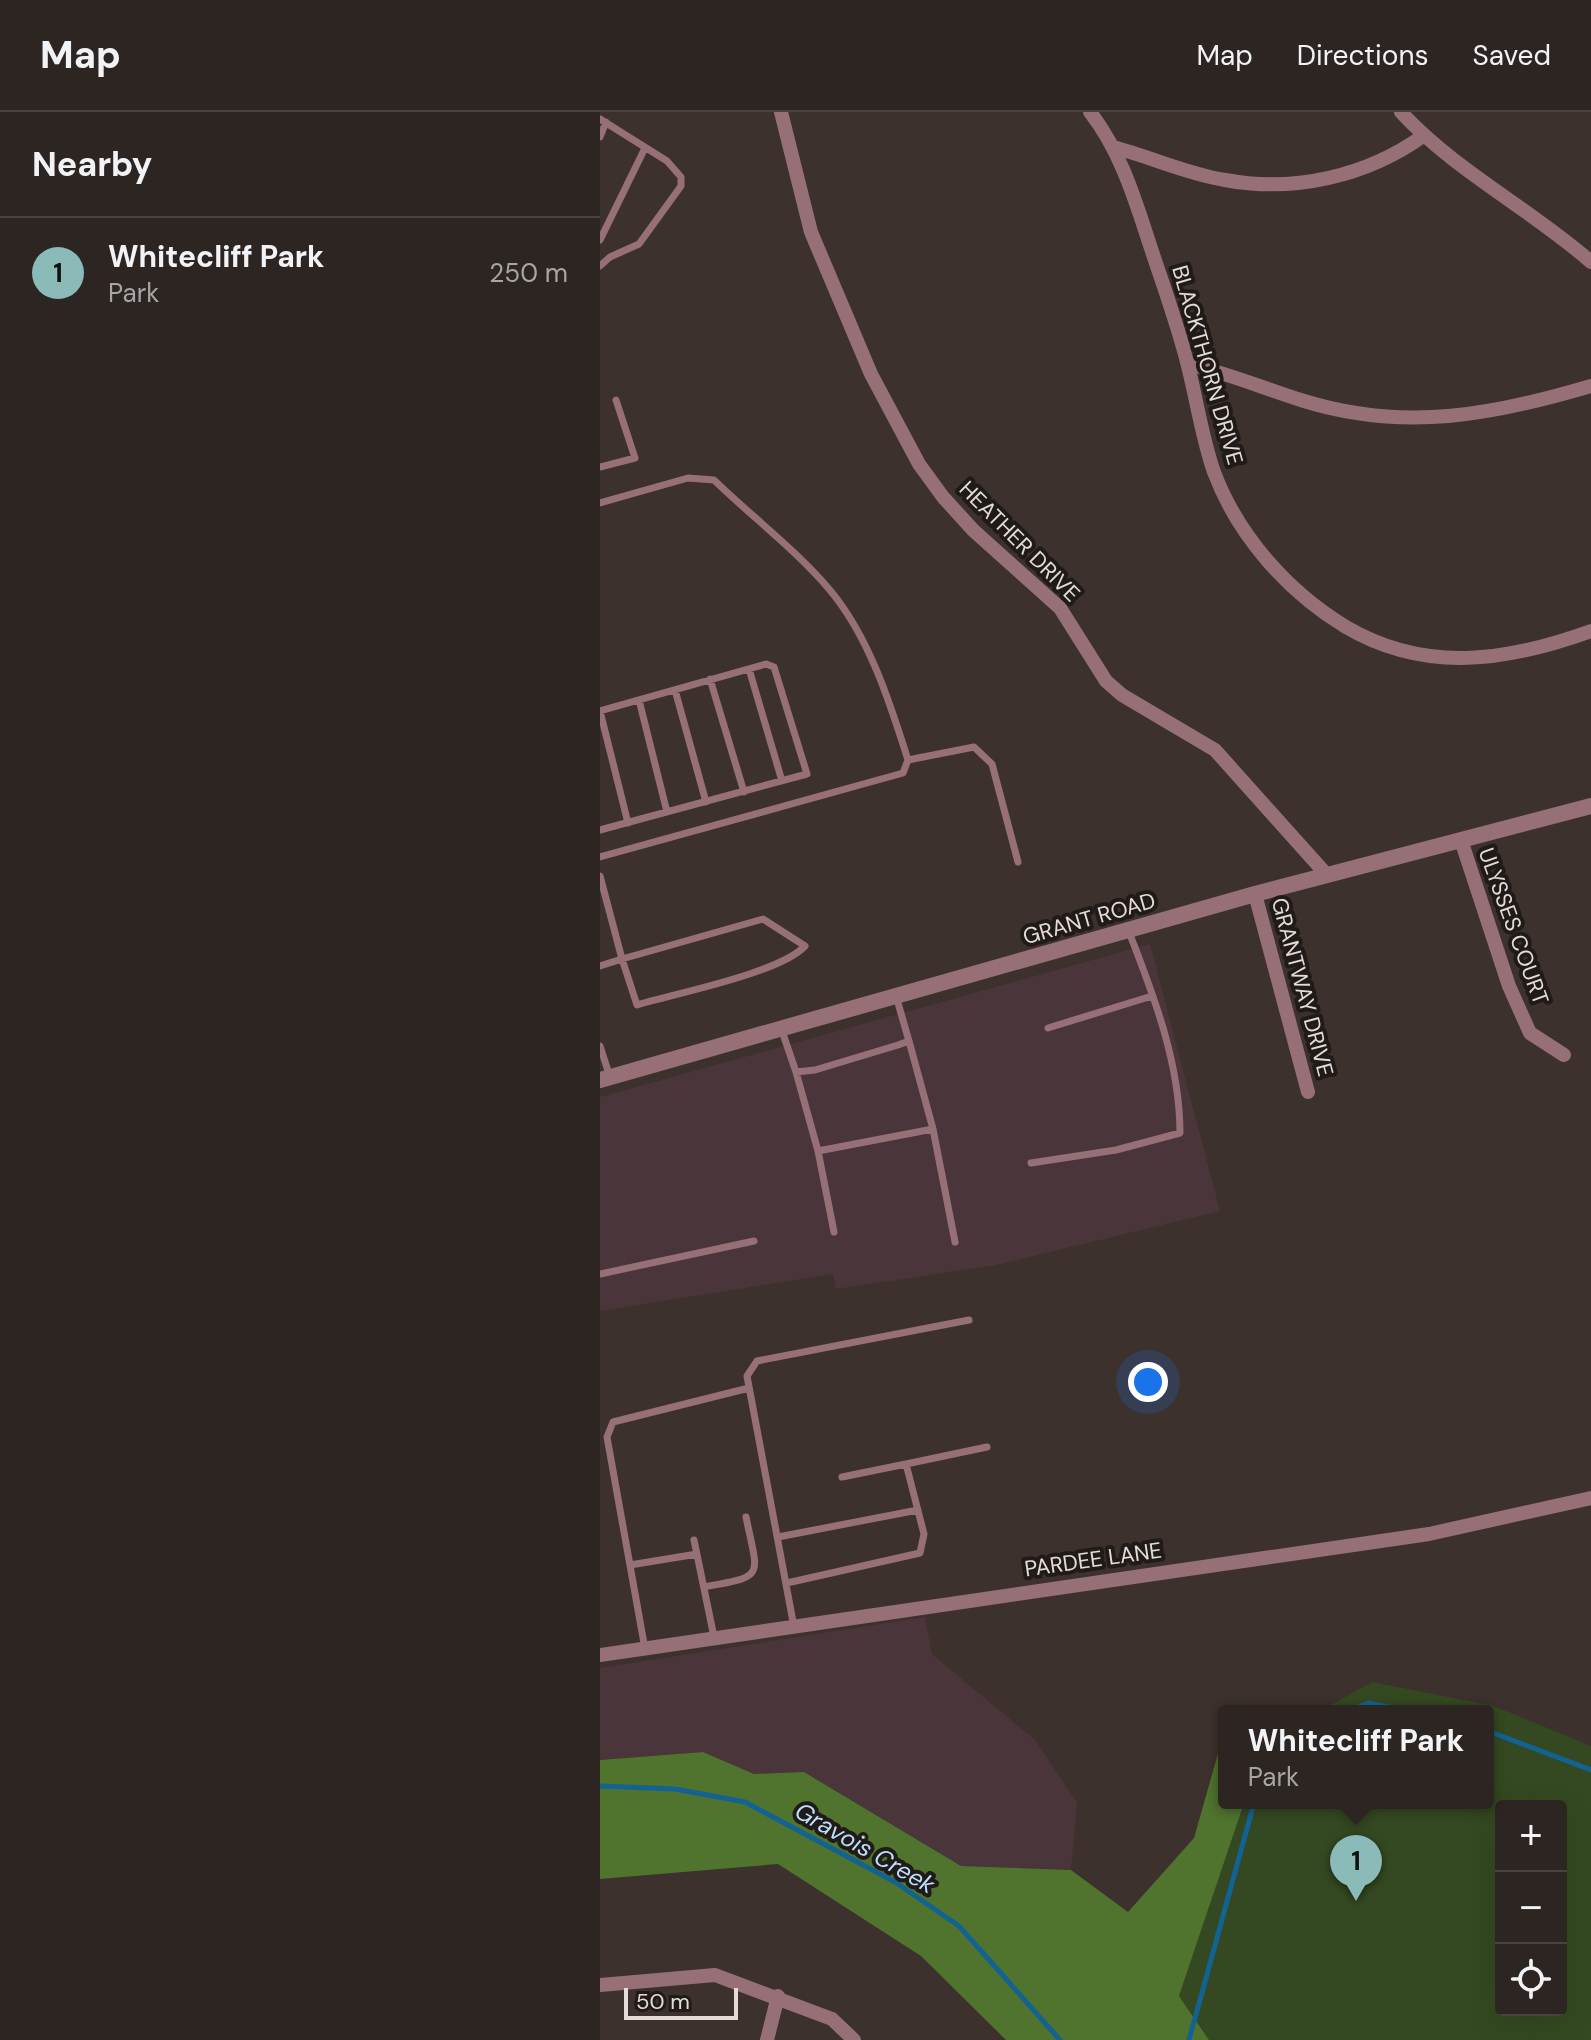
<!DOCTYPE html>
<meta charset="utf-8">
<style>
:root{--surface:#2d2522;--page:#352d2a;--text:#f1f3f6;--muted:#a7a5a5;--line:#484240;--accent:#8bbbb9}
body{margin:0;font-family:"DM Sans",sans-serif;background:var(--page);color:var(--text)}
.controls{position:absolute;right:24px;bottom:24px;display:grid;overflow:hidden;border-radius:8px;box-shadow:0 8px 32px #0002}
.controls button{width:72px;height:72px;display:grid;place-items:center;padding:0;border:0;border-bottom:2px solid var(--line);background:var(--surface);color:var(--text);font:40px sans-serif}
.scale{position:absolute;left:24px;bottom:20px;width:114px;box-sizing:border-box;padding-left:8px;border:4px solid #e3dcd9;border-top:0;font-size:22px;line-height:28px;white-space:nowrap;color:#e3dcd9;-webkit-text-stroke:6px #201b19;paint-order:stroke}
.you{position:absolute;left:548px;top:1270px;width:28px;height:28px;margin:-20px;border:6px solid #fff;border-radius:50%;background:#1a73e8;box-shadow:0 0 0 12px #1a73e833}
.badge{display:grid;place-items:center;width:52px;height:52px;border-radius:50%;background:var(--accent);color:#111;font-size:26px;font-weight:700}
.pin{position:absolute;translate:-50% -66px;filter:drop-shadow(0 2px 4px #0008)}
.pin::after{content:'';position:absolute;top:42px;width:28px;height:24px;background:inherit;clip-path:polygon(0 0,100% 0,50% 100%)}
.popup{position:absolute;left:618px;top:1593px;width:276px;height:104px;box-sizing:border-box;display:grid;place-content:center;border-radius:8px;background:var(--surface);filter:drop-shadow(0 2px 6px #0005);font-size:26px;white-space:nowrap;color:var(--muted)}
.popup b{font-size:30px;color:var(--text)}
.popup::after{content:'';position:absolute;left:50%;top:100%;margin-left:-16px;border:16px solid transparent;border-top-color:var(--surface)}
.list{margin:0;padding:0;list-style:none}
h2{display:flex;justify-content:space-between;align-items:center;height:104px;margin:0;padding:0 32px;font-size:34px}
h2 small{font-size:26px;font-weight:400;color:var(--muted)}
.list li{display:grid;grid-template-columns:52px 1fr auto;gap:24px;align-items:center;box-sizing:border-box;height:112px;padding:0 32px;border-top:2px solid var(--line)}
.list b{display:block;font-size:30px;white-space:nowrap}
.list p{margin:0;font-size:26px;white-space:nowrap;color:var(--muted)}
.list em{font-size:26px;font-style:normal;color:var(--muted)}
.icon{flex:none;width:44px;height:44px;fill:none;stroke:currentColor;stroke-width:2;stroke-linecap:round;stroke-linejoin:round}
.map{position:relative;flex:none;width:991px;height:1928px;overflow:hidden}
header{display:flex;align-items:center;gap:48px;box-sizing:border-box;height:112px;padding:0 40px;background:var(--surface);border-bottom:2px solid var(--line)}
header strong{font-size:38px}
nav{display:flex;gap:44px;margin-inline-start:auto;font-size:28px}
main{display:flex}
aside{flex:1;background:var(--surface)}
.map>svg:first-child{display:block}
</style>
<header>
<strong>Map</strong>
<nav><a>Map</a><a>Directions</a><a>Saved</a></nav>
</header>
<main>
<aside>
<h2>Nearby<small></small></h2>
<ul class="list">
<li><span class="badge">1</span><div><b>Whitecliff Park</b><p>Park</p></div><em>250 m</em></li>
</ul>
</aside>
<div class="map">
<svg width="991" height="1928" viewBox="0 0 991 1928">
<rect width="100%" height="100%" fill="#3c312d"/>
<path fill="#4a353a" d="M 550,832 L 620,1099 L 396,1153 L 236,1177 L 233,1162 L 0,1199 L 0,985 Z
M 325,1505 L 332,1542 L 435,1628 L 477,1691 L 471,1758 L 361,1754 L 204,1660 L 154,1662 L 103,1640 L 0,1648 L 0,1556 Z"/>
<path fill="#344921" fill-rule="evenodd" d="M 772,1570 L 894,1594 L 991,1634 L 991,1928 L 609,1928 L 579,1884 L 644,1691 L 888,1691 L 888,1599 L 720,1599 ZM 901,1694 L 961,1694 L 961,1898 L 901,1898 Z"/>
<path fill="#50732e" d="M 624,1637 L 624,1691 L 644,1691 L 579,1884 L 609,1928 L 406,1928 L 321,1844 L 178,1752 L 0,1767 L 0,1648 L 103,1640 L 154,1662 L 204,1660 L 361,1754 L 471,1758 L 528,1800 L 594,1726 L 619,1638 Z"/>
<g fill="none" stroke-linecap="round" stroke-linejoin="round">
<path stroke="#126393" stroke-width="5" d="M 749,1599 L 768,1591 L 811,1599
M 888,1619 L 991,1658
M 0,1674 L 75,1677 L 145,1690 L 295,1770 L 359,1814 L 460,1928
M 589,1928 L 654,1691"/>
<path stroke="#967076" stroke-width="7" d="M 0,7 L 67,49 L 81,65 L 81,74 L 39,132 L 10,145 L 0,154
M 0,25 L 6,10
M 0,128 L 45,36
M 0,355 L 35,346 L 16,288
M 0,391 L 88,366 L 114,368 C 151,404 196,438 229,477 C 269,524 290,591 308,648 L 374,635 L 392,652 L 418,750
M 149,557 L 182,669
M 110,567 L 144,680
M 75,578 L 106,690
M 39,588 L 67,700
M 0,599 L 166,552 L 174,555 L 207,662 L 0,718
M 0,599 L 28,711
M 0,745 L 303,661 L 308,648
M 0,764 L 22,847 L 0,854
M 163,807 L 205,834 C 180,861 77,881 37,893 L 22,847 Z
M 448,916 L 552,884
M 182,919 L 196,960 L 215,958 L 298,933 L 309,929 L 296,884
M 309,929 L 333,1017
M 0,934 L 10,965
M 196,960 L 218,1039 L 234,1120
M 218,1039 L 333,1017 L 355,1130
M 431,1051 L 516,1038 L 580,1021 C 580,952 554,884 529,820
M 0,1162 L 154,1129
M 242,1365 L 306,1352
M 178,1425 L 318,1398
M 94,1428 L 114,1525
M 30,1453 L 97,1442
M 187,1471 L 320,1441 L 324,1422 L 306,1352 L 387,1335
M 104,1475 C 167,1464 158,1465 146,1405
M 194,1515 L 147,1264 L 157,1249 L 369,1208
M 45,1537 L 7,1325 L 13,1310 L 149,1276"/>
<path stroke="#967076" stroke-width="14" d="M 181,0 L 211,120 L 271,262 L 319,352 L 343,385 L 373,418 L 460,496 L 506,569 L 522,583 L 615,638 L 726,762
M 490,0 C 518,36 532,78 546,121 C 560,165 577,209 588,254 C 597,289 602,326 614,360 C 638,424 688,480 746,515 C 826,562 908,549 991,519
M 801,0 C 855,59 931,97 991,150
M 513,35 C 551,45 587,62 625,68 C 694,81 767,64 823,24
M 588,252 C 628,261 665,277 704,289 C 805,320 893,303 991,274
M 861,728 L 909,874 L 930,921 L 964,943
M 655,782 L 708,980
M 0,1543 L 829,1422 L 991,1386
M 0,1873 L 115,1863 L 232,1907 L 254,1928
M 167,1928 L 178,1884"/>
<path stroke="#967076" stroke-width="16" d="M 0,968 L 655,782 L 991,694"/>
</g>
<g text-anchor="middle" stroke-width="8" stroke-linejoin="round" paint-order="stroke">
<g font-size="22" fill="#e3dcd9" stroke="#201b19">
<text transform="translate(608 253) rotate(74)" y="8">BLACKTHORN DRIVE</text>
<text transform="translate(420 429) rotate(45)" y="8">HEATHER DRIVE</text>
<text transform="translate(489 806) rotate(-16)" y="8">GRANT ROAD</text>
<text transform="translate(914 814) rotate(70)" y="8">ULYSSES COURT</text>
<text transform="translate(703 875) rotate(75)" y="8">GRANTWAY DRIVE</text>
<text transform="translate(493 1447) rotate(-8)" y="8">PARDEE LANE</text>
</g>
<g font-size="24" font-style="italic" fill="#bbdffc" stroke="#201b19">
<text transform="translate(265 1736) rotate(30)" y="8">Gravois Creek</text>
</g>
</g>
</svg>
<div class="controls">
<button>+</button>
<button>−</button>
<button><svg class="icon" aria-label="locate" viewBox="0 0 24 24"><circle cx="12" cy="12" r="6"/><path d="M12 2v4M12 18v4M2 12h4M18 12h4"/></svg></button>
</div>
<div class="scale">50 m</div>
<div class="you"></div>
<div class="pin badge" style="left:756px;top:1789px">1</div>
<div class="popup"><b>Whitecliff Park</b>Park</div>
</div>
</main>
